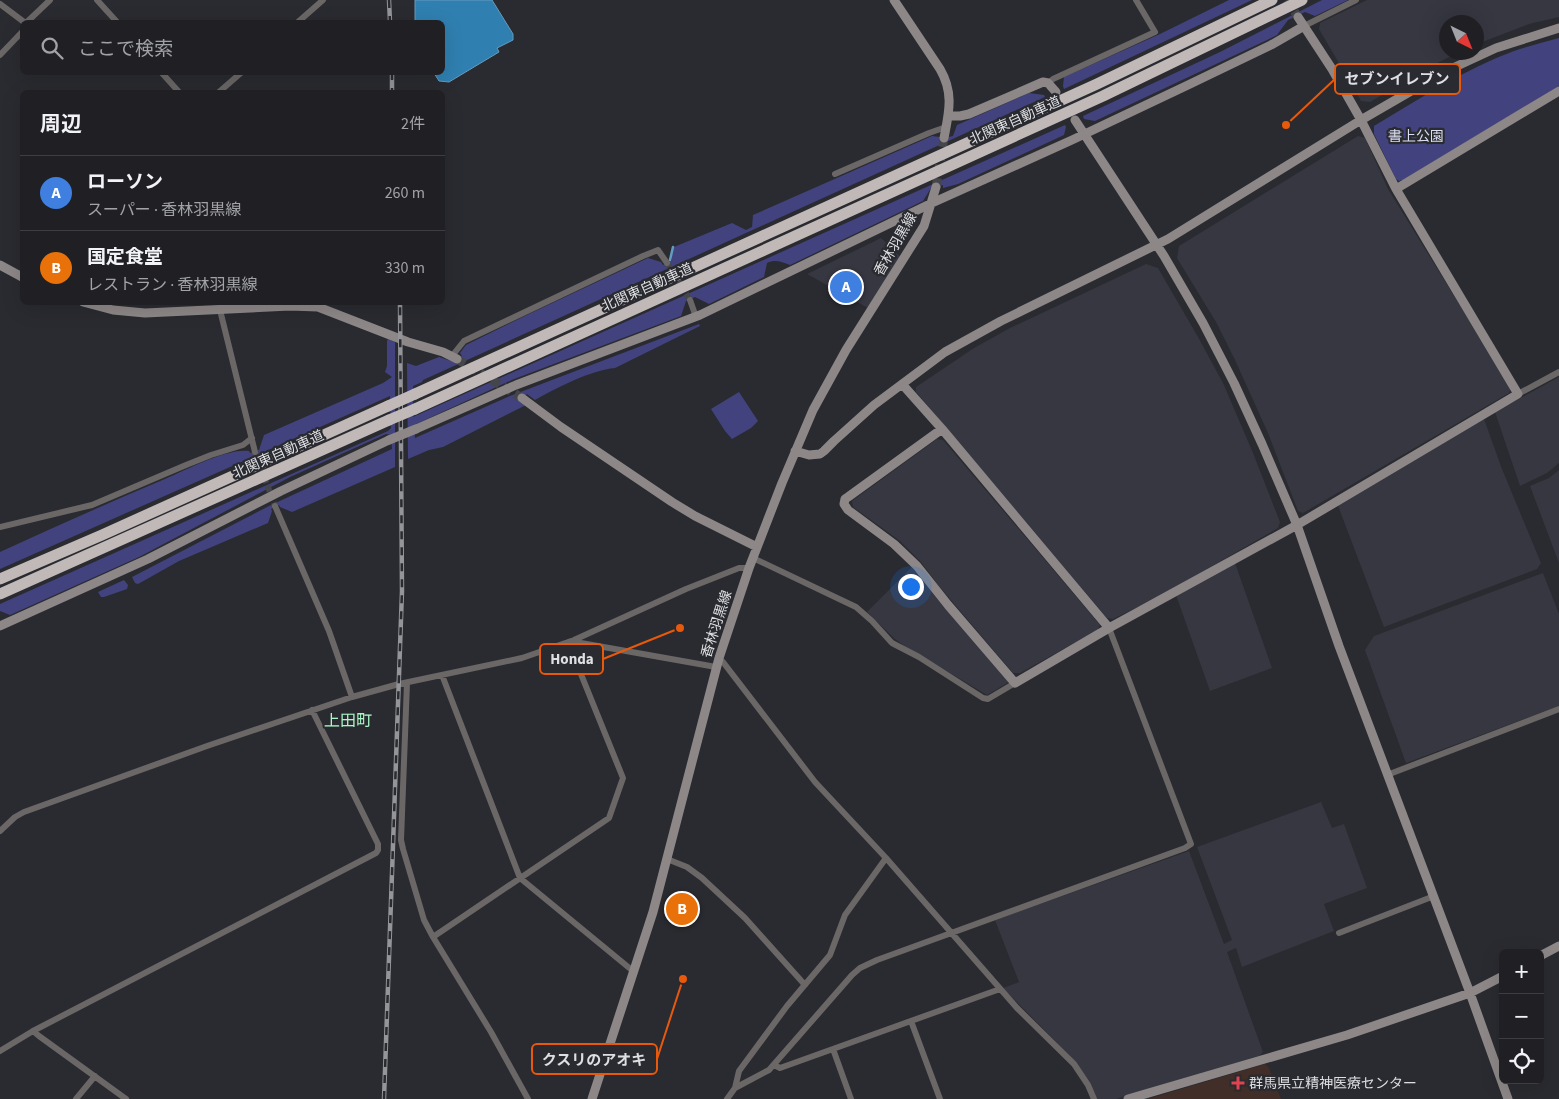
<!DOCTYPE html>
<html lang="ja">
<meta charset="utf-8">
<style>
:root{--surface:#202024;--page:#28282c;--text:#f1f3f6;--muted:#a2a3a6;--line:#3d3e41;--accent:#2563eb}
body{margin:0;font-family:"Source Sans 3","Noto Sans JP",sans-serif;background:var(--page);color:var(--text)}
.controls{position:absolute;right:15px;bottom:15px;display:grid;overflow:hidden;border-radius:8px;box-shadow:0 5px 20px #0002}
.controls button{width:45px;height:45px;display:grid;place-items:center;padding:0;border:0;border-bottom:1px solid var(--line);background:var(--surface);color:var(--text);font:25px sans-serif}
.compass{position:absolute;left:1439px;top:15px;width:45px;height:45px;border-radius:50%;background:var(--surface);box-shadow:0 5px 20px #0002;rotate:137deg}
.you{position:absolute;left:910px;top:586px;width:18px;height:18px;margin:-12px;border:4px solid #fff;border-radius:50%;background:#1a73e8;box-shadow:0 0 0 8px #1a73e833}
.badge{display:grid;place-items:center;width:32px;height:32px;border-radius:50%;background:var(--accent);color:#fff;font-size:16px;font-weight:700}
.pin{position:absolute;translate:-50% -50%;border:2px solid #fff;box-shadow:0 1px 5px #0006}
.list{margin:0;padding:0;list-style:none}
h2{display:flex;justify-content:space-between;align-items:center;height:65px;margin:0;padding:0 20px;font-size:21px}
h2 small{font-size:16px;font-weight:400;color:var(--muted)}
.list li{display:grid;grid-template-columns:32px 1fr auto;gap:15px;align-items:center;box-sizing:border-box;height:75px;padding:0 20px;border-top:1px solid var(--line)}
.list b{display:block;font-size:19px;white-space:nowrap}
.list p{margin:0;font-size:16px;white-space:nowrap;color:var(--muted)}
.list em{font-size:16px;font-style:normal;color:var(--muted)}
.icon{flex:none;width:28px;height:28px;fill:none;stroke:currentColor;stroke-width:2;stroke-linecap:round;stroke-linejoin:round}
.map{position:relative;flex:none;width:1559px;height:1099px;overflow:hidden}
.search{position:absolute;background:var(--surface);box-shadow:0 5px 20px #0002;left:20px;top:20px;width:425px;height:55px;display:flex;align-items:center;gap:12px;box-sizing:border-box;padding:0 18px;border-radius:8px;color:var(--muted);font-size:19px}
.panel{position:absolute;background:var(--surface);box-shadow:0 5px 20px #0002;left:20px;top:90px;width:425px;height:215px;border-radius:8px}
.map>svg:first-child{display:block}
</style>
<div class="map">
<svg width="1559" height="1099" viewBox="0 0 1559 1099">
<rect width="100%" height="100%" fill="#2a2b30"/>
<path fill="#363741" d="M 1367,0 L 1559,0 L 1559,17 L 1529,24 L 1477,44 L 1476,22 L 1446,22 L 1446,52 L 1458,53 L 1439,62 L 1370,102 L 1361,101 L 1319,29 L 1320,23 Z
M 1358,136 L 1365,138 L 1388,189 L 1511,388 L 1509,393 L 1303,513 L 1298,511 L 1268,433 L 1235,360 L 1216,322 L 1177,258 L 1179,246 Z
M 881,238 L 901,257 L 868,308 L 807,274 Z
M 1146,264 L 1158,268 L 1198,337 L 1223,383 L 1253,453 L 1280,522 L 1278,528 L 1162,595 L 1113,619 L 1107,618 L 1000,492 L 916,392 L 916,387 L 974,348 L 1010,328 Z
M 1559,377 L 1559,463 L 1547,473 L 1520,486 L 1495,412 Z
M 1484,419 L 1502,469 L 1541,563 L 1537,569 L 1384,627 L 1337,503 Z
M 937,439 L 943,440 L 1006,514 L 1100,625 L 1098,630 L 1020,673 L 1013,673 L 939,586 L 920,561 L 900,541 L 853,507 L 852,501 Z
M 1559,470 L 1559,563 L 1530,486 L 1549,478 Z
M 1235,563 L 1272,668 L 1210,691 L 1176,595 Z
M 913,566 L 989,659 L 1009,682 L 987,695 L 906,647 L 895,639 L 867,612 Z
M 1543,573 L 1559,614 L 1559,706 L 1406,763 L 1365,650 L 1374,636 Z
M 1321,802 L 1332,828 L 1344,824 L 1367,888 L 1324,904 L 1334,931 L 1242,967 L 1236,948 L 1227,952 L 1263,1052 L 1259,1056 L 1116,1099 L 1097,1099 L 1076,1062 L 1003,988 L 1019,982 L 995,920 L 1189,851 L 1224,944 L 1232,940 L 1197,847 Z"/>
<path fill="#412e28" d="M 1265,1064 L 1269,1068 L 1281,1099 L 1148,1099 Z"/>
<path fill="#42437e" d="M 1229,0 L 1252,0 L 1064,89 L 1063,86 L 1064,77 L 1160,34 Z
M 1322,0 L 1348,0 L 1315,16 L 1305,12 L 1303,13 L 1288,20 L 1277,35 L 1267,40 L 1095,121 L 1084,119 L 1083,116 L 1220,52 Z
M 1559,38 L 1559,86 L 1403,180 L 1399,181 L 1396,179 L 1374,134 L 1374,126 C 1419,99 1465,69 1514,51 C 1529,46 1544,42 1559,38 Z
M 1029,93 L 1044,95 L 1045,97 L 423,380 L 422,382 L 413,386 L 413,417 L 1065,125 L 1066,127 L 1064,135 L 958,184 L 943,188 L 943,185 L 931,188 L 923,201 L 790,265 C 782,262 775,259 767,263 L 764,277 L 762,278 L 709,304 L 695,297 L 686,301 L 681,316 L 514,379 L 414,425 L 415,438 L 510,396 L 699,324 L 700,326 L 615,368 C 591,370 556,388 535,400 L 527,394 L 519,401 L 526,405 L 443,447 L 429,450 L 408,459 L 407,363 L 416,366 L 439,357 L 454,362 L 462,356 L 460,353 L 466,345 L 529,314 L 648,258 L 661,262 L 663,265 L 672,260 L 671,258 L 674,247 L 732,223 L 746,230 L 752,227 L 753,215 L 932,136 L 940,137 L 940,139 L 953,136 L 957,125 Z
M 388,339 L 395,342 L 395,467 L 292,512 L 280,507 L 279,505 L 271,509 L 272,511 L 268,523 L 179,561 L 138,584 L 135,583 L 132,577 L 269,506 L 392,449 L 391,435 L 386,434 L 290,477 L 139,557 L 10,615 L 0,611 L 0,604 L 388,431 L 391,428 L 390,396 L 0,569 L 0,552 C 55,527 110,502 165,479 C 186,470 227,448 249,451 L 250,453 L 259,450 L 264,435 L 383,383 L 392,377 L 385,372 L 387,366 L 387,341 Z
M 739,392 L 758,421 L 751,428 L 732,439 L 725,431 L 711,409 Z
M 124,580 L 128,585 L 127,589 L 104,597 L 101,597 L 98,592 Z"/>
<path fill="#2f7fb0" stroke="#649cbf" d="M 415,0 L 492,0 L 513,34 L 513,40 L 497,48 L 499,52 L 449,82 L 439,81 L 434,73 L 442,72 L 442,22 L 415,22 Z"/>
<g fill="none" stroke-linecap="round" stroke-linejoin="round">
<path stroke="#649cbf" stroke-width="2.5" d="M 670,260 L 673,247"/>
<path stroke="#45464b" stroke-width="6" stroke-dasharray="6 3" stroke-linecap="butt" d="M 667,263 L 690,300
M 255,452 L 275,506"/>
<path stroke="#45464b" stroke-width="9" stroke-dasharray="9 4.5" stroke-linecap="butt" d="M 1287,0 L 1298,17
M 936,187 L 944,138
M 457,359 L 522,398"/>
<path stroke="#6a6766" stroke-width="6" d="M 97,0 L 117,22
M 0,4 L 24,22
M 27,22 L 50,0
M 298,22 L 323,0
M 1304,26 L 1356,0
M 0,55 L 22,32
M 161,72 L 179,92
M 1048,83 L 1053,79 L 1155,32 L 1136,0
M 219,92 L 242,72
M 835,174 L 929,133 L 946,127
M 690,300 L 696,317
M 220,310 L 255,452
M 452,356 L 464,341 L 643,256 L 658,250 L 667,263
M 1518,394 L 1559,372
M 275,506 L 329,631 L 352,697
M 0,527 L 92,505 L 186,465 L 211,455 L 243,445 L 252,438
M 753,558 L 856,607 L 872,621 L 892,643 L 919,657 L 983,698 L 988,699 L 1015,683
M 574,640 L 581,643 L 716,667
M 719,658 L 723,662 L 815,782 L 886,858 L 1017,1008 L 1074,1064 L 1088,1085 L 1094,1099
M 442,675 L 520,878 L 633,971
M 407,683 L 401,840 L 403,849 L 424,920 L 433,937 L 491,1032 L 528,1099
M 1387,775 L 1559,709
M 0,831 L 15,817 L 24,812 L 207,746 L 352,697 L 399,684 L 522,658 L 574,640 L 686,589 L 739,568 L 749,568
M 667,859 L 687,867 L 702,878 L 745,918 L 805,985
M 1339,933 L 1429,898 L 1433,897
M 433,937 L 609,818 L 623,778 L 568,642
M 911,1021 L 940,1099
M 33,1031 L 39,1036 L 126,1099
M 833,1049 L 851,1099
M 0,1051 L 33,1031 L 376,853 L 378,850 L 378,844 L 312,710
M 774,1065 L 780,1068 L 1000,989
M 735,1088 L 769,1070 L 852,975 L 860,968 L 877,960 L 1185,848 L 1191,844 L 1109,628
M 76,1099 L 95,1076
M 727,1099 L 735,1088 L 739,1071 L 787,1006 L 830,955 L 845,915 L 886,858"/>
<path stroke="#8d8887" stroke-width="9" d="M 894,0 L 940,69 C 954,93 949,112 944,138
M 948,116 L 960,116 L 969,114 L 1043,82 L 1048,83 L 1056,92
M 1075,120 L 1164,256 L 1203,323 L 1234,383 L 1262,444 L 1297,525 L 1339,646 L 1470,993 L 1508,1099
M 1396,189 L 1559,91
M 0,265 L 22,277
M 83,302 L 113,310 L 145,313 L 290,306 L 318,307 L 408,342 L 443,352 L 457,359
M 902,384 L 942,429 L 1109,628
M 522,398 L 561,427 L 672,502 L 695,516 L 757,547
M 416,429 L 516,385 L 700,315 L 932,203 L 1072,140 L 1188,85 L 1271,45 L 1304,26
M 942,429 L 848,497 L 845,499 L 844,504 L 848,510 L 894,544 L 917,566 L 948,605 L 1015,683 L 1109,628 L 1297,525 L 1518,394 L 1396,189 L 1361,120 L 1332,69 L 1298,17
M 795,451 L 809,455 L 820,454 L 824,451 L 834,441 L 874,405 L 945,352 L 1001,321 L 1168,239 L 1361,120 L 1442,73 L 1496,48 L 1559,28
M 0,626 L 148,559 L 281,491 L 389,440
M 1540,956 L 1559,946
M 592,1099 L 653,912 L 719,658 L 749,568 L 782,483 L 813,410 L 846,350 L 924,226 L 936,187
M 1128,1099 L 1347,1035 L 1470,993 L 1503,976"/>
<path stroke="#c0b9b8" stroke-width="11" d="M 415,394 L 1097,84 L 1272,0
M 415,409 L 1103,96 L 1302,0
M 0,579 L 102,535 L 388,406
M 0,594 L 389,420"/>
<g stroke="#949599" stroke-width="4.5">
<path id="rail" d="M 389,0 L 390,22
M 392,72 L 392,92
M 384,1099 L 402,591 L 400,302"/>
</g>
<use href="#rail" stroke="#2a2b30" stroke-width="2.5" stroke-dasharray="8" stroke-linecap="butt"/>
<path stroke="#8d8887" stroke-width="9" d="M 389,440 L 416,429"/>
<path stroke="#c0b9b8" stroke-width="11" d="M 388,406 L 415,394
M 389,420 L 415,409"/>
</g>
<path fill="#e0444e" stroke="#2a2b30" stroke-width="2" d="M1235.5 1075.5h5v5h5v5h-5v5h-5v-5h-5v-5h5z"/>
<g text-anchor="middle" stroke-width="4.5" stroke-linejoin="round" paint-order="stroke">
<g font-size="14" fill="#dedfe2" stroke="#2a2b30">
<text transform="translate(1015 120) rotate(-24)" y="5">北関東自動車道</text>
<text transform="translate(895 244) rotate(-60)" y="5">香林羽黒線</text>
<text transform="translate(647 287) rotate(-24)" y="5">北関東自動車道</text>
<text transform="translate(278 454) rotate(-24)" y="5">北関東自動車道</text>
<text transform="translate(716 624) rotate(-72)" y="5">香林羽黒線</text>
</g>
<g font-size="14" fill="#dbdef2" stroke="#2a2b30">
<text x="1416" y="141">書上公園</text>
</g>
<g font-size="14" fill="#dedfe2" stroke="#2a2b30" text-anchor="start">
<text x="1249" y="1088">群馬県立精神医療センター</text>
</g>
<g font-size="16" fill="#abf7c7" stroke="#2a2b30">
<text x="348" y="726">上田町</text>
</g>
</g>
<path fill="none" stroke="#e8590c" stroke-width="2" d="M1286 125L1335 79M680 628L603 659M683 979L657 1059"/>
<g fill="#e8590c" stroke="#2a2b30" stroke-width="2">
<circle cx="1286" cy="125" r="5"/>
<circle cx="680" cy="628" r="5"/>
<circle cx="683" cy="979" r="5"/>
</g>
<g fill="#2a2b30" stroke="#e8590c" stroke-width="2">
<rect x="1335" y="64" width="125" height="30" rx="5"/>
<rect x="540" y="644" width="63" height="30" rx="5"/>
<rect x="532" y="1044" width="125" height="30" rx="5"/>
</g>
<g font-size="15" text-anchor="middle" font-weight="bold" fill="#dedfe2">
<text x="1397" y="84">セブンイレブン</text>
<text x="572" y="664">Honda</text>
<text x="594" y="1065">クスリのアオキ</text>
</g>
</svg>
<div class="controls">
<button>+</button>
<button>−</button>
<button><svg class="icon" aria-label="locate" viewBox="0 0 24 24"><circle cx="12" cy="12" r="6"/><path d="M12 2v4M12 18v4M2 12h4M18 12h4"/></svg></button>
</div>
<svg class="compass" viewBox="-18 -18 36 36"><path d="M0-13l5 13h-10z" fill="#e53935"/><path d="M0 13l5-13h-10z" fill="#a2a3a6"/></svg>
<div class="you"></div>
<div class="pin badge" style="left:846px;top:287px;background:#3f7fe0">A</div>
<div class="pin badge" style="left:682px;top:909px;background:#e8710a">B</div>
<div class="search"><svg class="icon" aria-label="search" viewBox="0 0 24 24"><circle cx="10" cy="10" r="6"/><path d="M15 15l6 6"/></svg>ここで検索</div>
<section class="panel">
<h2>周辺<small>2件</small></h2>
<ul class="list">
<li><span class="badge" style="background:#3f7fe0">A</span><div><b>ローソン</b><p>スーパー · 香林羽黒線</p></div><em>260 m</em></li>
<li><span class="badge" style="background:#e8710a">B</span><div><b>国定食堂</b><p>レストラン · 香林羽黒線</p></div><em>330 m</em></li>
</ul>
</section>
</div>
